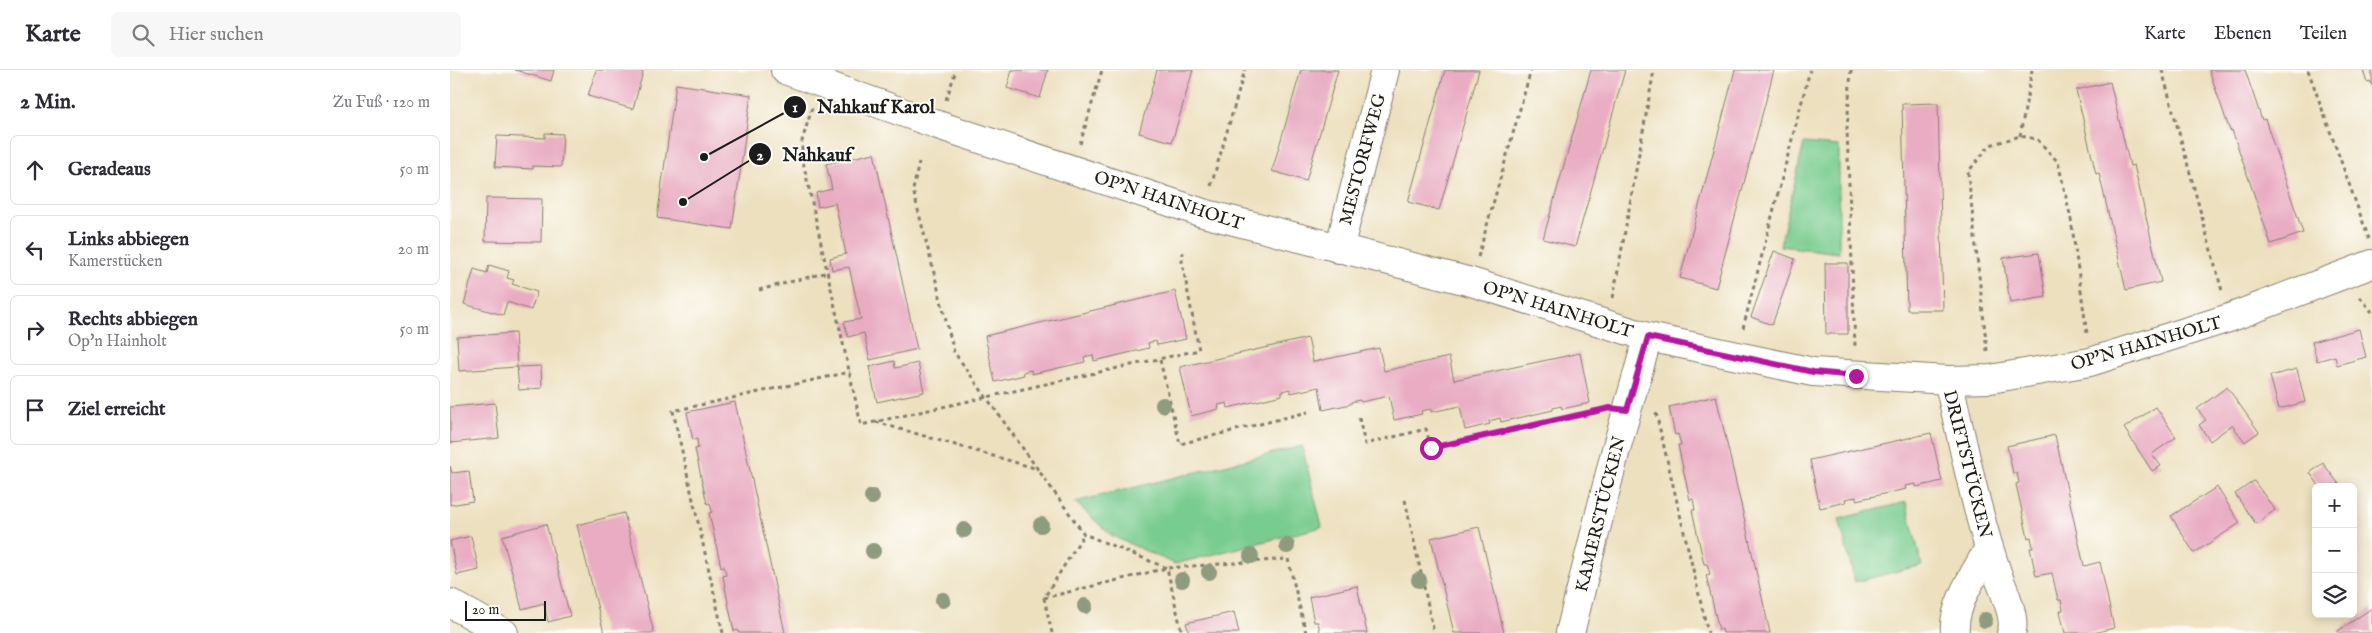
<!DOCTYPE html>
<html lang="de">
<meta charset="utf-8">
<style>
:root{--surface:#fff;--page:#f7f7f7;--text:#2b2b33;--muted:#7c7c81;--line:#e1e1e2}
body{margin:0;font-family:"IM FELL English",serif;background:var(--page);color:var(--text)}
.controls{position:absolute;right:15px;bottom:15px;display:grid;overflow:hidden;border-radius:8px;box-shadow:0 2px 12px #0003}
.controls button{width:45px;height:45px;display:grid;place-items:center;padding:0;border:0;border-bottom:1px solid var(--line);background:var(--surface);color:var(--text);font:25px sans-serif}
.scale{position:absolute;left:15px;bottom:12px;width:81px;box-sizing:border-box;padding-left:5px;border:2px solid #1c1c1c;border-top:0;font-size:14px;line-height:18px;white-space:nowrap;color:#1c1c1c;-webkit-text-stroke:4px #fdfcf7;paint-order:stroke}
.stop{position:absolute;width:15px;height:15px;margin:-11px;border:4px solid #b5179e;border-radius:50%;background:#fff}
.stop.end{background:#b5179e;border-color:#fff;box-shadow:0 1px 5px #0008}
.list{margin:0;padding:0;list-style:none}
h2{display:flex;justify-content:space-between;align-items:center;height:65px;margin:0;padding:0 20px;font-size:21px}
h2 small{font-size:16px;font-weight:400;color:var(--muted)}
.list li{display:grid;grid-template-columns:32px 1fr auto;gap:15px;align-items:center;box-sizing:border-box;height:70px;margin:0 10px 10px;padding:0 10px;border:1px solid var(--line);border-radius:8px}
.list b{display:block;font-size:19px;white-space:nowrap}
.list p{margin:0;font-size:16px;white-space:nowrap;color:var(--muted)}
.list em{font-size:16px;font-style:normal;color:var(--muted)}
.icon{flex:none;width:28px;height:28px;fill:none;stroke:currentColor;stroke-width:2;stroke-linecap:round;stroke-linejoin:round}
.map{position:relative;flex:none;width:1922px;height:563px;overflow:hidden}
header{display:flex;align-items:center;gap:30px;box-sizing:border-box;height:70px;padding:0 25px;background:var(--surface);border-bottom:1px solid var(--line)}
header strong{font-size:24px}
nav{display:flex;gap:28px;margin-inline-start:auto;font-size:18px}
.search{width:350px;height:45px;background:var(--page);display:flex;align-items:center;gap:12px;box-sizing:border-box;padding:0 18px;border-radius:8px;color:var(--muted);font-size:19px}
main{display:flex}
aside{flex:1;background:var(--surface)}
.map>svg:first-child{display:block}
</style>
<header>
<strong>Karte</strong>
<div class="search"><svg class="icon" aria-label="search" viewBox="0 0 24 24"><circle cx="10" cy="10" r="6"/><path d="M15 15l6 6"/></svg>Hier suchen</div>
<nav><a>Karte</a><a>Ebenen</a><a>Teilen</a></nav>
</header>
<main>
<aside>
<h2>2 Min.<small>Zu Fuß · 120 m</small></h2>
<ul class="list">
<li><svg class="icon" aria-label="ahead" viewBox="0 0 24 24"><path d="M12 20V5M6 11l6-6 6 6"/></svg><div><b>Geradeaus</b></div><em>50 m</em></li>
<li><svg class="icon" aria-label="left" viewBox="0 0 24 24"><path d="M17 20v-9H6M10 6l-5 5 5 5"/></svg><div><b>Links abbiegen</b><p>Kamerstücken</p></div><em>20 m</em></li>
<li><svg class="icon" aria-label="right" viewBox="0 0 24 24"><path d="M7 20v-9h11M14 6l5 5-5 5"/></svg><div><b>Rechts abbiegen</b><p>Op'n Hainholt</p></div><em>50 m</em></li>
<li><svg class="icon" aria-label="arrive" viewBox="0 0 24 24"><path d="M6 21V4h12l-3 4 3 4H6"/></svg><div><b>Ziel erreicht</b></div></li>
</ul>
</aside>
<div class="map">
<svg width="1922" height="563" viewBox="0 0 1922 563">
<rect width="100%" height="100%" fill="#fdfcf7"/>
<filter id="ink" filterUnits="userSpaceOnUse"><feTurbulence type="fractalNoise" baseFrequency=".02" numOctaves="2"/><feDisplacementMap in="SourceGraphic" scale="10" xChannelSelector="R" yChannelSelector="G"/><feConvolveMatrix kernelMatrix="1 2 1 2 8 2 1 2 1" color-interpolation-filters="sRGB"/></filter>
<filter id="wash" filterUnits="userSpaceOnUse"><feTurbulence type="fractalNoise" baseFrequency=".0096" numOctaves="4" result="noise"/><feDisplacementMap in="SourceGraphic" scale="20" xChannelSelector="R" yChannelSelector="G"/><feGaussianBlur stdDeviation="1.12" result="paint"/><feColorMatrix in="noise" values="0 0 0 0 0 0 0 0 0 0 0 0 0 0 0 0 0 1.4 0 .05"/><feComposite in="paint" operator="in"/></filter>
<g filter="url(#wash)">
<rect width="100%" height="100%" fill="#ede0bf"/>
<path fill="#79cc8f" stroke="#4a7456" d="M 1354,73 L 1389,76 L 1389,183 L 1330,176 Z
M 852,376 L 872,457 L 725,494 L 662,466 L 625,432 Z
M 1456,432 L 1472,495 L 1405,512 L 1389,449 Z"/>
<g id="blocks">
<path fill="#e9acc2" d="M 65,0 L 104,0 L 101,11 Z
M 146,0 L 186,0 L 193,2 L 183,39 L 138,26 Z
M 562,0 L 598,0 L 590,28 L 557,18 Z
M 707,0 L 743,0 L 722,72 L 689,63 Z
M 851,0 L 888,0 L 856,111 L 822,101 Z
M 995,0 L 1029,0 L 989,140 L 958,132 Z
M 1141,0 L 1175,0 L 1125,177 L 1093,169 Z
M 1285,0 L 1324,0 L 1266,218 L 1230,208 Z
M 1759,0 L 1795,0 L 1812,50 L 1815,49 L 1853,163 L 1821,174 L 1782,60 L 1780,61 Z
M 1913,0 L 1922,0 L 1922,16 L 1920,11 L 1917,12 Z
M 1660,12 L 1680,96 L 1684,95 L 1711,212 L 1676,220 L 1649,103 L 1646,104 L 1626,20 Z
M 226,14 L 301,25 L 282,159 L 207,148 Z
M 1488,33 L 1493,240 L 1457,240 L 1452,34 Z
M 95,63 L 113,64 L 111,97 L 83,96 L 83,99 L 45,97 L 47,66 L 95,68 Z
M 424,83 L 467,279 L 420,290 L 414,263 L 398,267 L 394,252 L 411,249 L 399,197 L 382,200 L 380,188 L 396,184 L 385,133 L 368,137 L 366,123 L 382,119 L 376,94 Z
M 36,128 L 92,129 L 91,172 L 35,171 Z
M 1324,181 L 1345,189 L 1322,255 L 1301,247 Z
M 1589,183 L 1596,227 L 1560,233 L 1553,188 Z
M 1375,193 L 1398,193 L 1398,264 L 1376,264 Z
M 39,195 L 59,201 L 57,208 L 64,210 L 62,214 L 87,222 L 81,240 L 57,232 L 53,245 L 14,234 L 24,199 L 37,203 Z
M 725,221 L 736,269 L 707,275 L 706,271 L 698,273 L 699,278 L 644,291 L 643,285 L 634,287 L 635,292 L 582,304 L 581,300 L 573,302 L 574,305 L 545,312 L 535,266 Z
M 1909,259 L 1916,287 L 1887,295 L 1885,286 L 1867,291 L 1862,272 Z
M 65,263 L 67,297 L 9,301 L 7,267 Z
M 858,268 L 863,292 L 929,278 L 934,301 L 999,287 L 1004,310 L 1130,283 L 1140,333 L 1112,339 L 1111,336 L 1103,338 L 1103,340 L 1051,352 L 1050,348 L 1039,351 L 1040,354 L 1015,360 L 1010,336 L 981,342 L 981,339 L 971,341 L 972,344 L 944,350 L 939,326 L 911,332 L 910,330 L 901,332 L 901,334 L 873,340 L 869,317 L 841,323 L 840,319 L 832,321 L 832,325 L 778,338 L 777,333 L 768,335 L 769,339 L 741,346 L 730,297 Z
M 444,291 L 445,298 L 468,293 L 474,322 L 427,332 L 419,297 Z
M 91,296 L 92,318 L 69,320 L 67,297 Z
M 1847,299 L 1855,332 L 1829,339 L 1820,306 Z
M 1777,317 L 1809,362 L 1795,372 L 1782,355 L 1760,371 L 1749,355 L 1756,350 L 1747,339 Z
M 1266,326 L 1296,456 L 1320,563 L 1273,563 L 1272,559 L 1269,560 L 1256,505 L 1260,504 L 1257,494 L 1254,494 L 1242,440 L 1245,440 L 1243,429 L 1240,430 L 1228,375 L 1231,375 L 1228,364 L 1225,365 L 1219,337 Z
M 285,332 L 299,396 L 335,563 L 289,563 L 288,560 L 284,561 L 278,533 L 273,506 L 276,505 L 274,496 L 271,497 L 259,443 L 262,442 L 260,433 L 257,434 L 245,379 L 248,378 L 247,369 L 243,370 L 237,342 Z
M 45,333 L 49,368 L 0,373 L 0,337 Z
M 1706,337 L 1726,367 L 1702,384 L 1711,396 L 1702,401 L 1674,358 Z
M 1481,363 L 1492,411 L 1466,417 L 1466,414 L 1455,416 L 1456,419 L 1406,430 L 1406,427 L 1395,429 L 1396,432 L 1370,438 L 1360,390 Z
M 1605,365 L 1634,496 L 1650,492 L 1664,558 L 1643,563 L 1615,563 L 1610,541 L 1613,540 L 1611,530 L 1608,530 L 1602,503 L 1586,506 L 1580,478 L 1583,478 L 1581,467 L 1578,468 L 1566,414 L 1569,413 L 1567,403 L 1563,403 L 1557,376 Z
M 1873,393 L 1891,417 L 1870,417 L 1860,403 Z
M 0,396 L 2,403 L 19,401 L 23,431 L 0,435 Z
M 1804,411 L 1825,440 L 1806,454 L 1785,424 Z
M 1767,417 L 1790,453 L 1744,483 L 1721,446 Z
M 174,443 L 204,563 L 154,563 L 127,455 Z
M 96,454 L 120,546 L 98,552 L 94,533 L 72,539 L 52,466 Z
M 1029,457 L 1054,563 L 1004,563 L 981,468 Z
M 21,466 L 29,500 L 7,505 L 0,471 Z
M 907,516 L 917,563 L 870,563 L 868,552 L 864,552 L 859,527 Z
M 1922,538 L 1922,563 L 1889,563 L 1888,561 Z
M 784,542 L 789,563 L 739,563 L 736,553 Z"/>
</g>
</g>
<g filter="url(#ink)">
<use href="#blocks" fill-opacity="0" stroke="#847e6e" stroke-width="1"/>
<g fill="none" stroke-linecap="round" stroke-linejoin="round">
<g stroke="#847e6e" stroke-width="30">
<path id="minor" d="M 335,0 L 488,55 L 753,143 L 1021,212 L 1198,267 L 1363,302 L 1498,310 L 1540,309 L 1640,292 L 1779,248 L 1922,194
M 889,179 L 935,0
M 1498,310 C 1514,376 1526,444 1549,508 C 1554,521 1567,550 1561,563
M 0,533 L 54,563
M 1120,563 L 1165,383 L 1198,267
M 1505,563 C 1502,536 1526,501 1539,478"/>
</g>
<path stroke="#847e6e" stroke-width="3" stroke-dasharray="4 4" stroke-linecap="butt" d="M 1401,0 L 1397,59 L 1405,277
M 1712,0 L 1772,221
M 1858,0 L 1919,169
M 496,30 L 506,0
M 362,38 L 352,71 L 352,87 L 411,355 L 749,280 L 732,192 L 733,182
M 1570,66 L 1582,0
M 630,74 L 652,0
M 469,92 L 463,120 L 504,282 L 634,464 L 717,498 L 732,563
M 761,116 L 795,0
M 1028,187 L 1081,0
M 309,220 L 378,202
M 1910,227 L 1922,242
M 1163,228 L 1204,0
M 1293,258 L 1360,0
M 1537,281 L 1518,102 L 1540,75 L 1570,66 L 1587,69 L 1608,92 L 1621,149 L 1637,264
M 710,290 L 730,374 L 858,342
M 1206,343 L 1258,563
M 909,348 L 915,374 L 976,359 L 981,378 L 1149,341
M 426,352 L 588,399
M 955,430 L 984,563
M 594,528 L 717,498 L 838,489 L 856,563
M 273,563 L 223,341 L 400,302
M 602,563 L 594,528 L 634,464"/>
<use href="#minor" stroke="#fff" stroke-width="28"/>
</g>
<g fill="#8e9b7f">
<circle cx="713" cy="335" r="8"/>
<circle cx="422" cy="427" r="8"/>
<circle cx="591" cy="455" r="8"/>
<circle cx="514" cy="460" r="8"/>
<circle cx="837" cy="476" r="8"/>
<circle cx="423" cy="481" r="8"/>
<circle cx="801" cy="486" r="8"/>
<circle cx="759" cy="502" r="8"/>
<circle cx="732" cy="510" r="8"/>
<circle cx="969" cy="510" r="8"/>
<circle cx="493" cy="530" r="8"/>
<circle cx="635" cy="536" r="8"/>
<circle cx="1535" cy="550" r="8"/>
</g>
</g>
<g fill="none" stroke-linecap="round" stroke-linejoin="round" filter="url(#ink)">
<path stroke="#b5179e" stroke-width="6" d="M 981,378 L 1160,338 L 1177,340 L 1198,267 L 1363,302 L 1406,306"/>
</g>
<g text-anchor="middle" stroke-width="4" stroke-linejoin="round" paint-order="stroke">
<g font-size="18" fill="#1c1c1c" stroke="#fdfcf7">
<text transform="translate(912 89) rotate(-75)" y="6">MESTORFWEG</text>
<text transform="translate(719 130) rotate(18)" y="6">OP'N HAINHOLT</text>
<text transform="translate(1108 239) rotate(17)" y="6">OP'N HAINHOLT</text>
<text transform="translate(1696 273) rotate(-16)" y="6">OP'N HAINHOLT</text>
<text transform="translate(1518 394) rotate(76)" y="6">DRIFTSTÜCKEN</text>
<text transform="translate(1150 444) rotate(-76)" y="6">KAMERSTÜCKEN</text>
</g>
</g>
<path fill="none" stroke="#1c1c1c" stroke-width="2" d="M254 87L345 37M233 132L310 84"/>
<g fill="#1c1c1c" stroke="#fdfcf7" stroke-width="2">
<circle cx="254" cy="87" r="5"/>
<circle cx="233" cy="132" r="5"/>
<circle cx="345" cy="37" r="12"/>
<circle cx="310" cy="84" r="12"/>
</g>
<g font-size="15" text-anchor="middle" font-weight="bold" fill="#fff">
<text x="345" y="42">1</text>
<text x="310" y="90">2</text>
</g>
<g font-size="19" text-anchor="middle" font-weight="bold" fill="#1c1c1c" stroke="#fdfcf7" stroke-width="4" stroke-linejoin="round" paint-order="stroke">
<text x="426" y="43">Nahkauf Karol</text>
<text x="367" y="91">Nahkauf</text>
</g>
</svg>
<div class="controls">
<button>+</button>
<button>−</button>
<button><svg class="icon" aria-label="layers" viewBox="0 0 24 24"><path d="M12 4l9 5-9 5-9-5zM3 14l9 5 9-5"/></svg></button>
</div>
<div class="scale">20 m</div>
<div class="stop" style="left:981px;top:378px"></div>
<div class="stop end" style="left:1406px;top:306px"></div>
</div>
</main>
